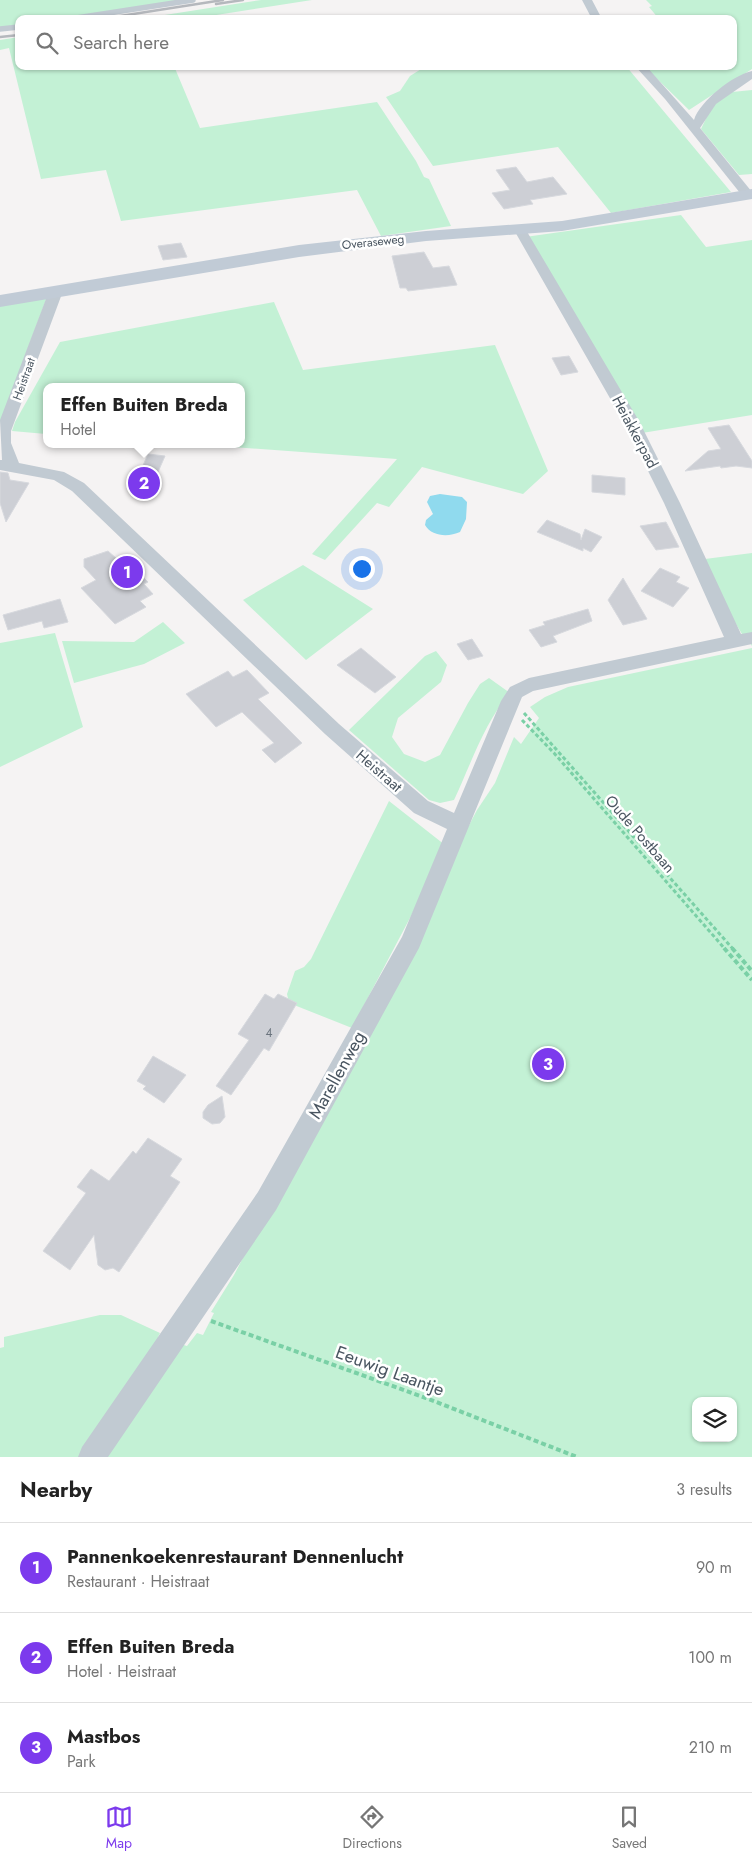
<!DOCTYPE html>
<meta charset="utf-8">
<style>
:root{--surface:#fff;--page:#f6f6f6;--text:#222;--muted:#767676;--line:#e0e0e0;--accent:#7c3aed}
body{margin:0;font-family:Jost,sans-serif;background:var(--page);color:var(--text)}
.controls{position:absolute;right:15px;bottom:15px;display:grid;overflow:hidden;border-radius:10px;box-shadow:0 1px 4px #0004}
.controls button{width:45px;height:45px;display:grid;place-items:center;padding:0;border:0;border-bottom:1px solid var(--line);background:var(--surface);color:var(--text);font:25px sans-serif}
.you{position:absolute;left:361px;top:568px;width:18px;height:18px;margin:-12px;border:4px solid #fff;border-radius:50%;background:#1a73e8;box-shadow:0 0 0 8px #1a73e833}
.badge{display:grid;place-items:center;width:32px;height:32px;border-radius:50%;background:var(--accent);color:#fff;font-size:16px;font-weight:700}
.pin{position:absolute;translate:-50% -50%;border:2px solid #fff;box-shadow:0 1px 5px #0006}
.popup{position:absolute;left:43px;top:383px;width:202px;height:65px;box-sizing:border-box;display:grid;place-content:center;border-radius:10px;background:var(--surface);filter:drop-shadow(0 1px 4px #0005);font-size:16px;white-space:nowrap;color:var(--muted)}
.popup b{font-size:19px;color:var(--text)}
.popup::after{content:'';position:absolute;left:50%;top:100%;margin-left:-10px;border:10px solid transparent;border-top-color:var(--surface)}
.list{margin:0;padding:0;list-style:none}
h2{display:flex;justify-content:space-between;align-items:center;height:65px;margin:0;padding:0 20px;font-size:21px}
h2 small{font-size:16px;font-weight:400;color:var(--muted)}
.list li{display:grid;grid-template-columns:32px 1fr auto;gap:15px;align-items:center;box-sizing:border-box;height:90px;padding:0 20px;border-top:1px solid var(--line)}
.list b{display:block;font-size:19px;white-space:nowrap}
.list p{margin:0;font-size:16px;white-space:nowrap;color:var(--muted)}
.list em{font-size:16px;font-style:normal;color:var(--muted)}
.icon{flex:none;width:28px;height:28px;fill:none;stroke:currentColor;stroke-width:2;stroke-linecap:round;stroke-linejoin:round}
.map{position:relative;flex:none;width:752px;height:1457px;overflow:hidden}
.search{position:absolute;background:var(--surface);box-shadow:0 1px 4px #0004;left:15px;right:15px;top:15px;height:55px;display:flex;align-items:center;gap:12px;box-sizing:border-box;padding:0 18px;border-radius:10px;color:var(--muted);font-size:19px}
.sheet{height:335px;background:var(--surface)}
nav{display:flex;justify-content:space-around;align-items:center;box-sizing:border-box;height:70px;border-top:1px solid var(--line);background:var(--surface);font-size:14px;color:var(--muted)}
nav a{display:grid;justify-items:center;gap:2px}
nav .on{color:var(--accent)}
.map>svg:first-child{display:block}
</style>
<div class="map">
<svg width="752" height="1457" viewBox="0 0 752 1457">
<rect width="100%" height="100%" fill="#f5f3f3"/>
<path fill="#c3f1d5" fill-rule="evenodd" d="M 0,0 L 186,0 L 64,19 L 19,19 L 19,26 L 0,28 Z
M 261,0 L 312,0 L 191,19 L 139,19 Z
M 646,0 L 752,0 L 752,69 L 689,110 L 645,67 L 733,66 L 733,19 L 659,19 L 649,7 L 652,6 Z
M 19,37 L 19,66 L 174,66 L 200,128 L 377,102 L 416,161 L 424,177 L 429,179 L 451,226 L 381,236 L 357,190 L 121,221 L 106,170 L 41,179 L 9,48 L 0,50 L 0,40 Z
M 426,66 L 626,66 L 731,192 L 611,213 L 558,147 L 433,166 L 386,97 L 400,91 L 410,76 Z
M 752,90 L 752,174 L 739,175 L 701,129 L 712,106 L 732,92 Z
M 681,215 L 706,247 L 752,240 L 752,415 L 642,433 L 525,237 Z
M 47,297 L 0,423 L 0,304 Z
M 274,302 L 303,370 L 495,345 L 548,471 L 523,494 L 422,467 L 389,507 L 377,503 L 325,560 L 312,554 L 397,459 L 191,444 L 242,444 L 242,387 L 46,387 L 46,434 L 12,431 L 15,422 L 60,342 Z
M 752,553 L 752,646 L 744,634 L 742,634 L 697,560 Z
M 303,565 L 373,609 L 306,660 L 243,600 Z
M 163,622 L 185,643 L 144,664 L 74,683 L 62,641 L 134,642 Z
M 55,633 L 83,727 L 0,767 L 0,643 Z
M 752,648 L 752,1457 L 0,1457 L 0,1348 L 4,1347 L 4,1337 L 100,1315 L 121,1315 L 160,1333 L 158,1337 L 187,1346 L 197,1333 L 203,1335 L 214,1313 L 211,1312 L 234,1275 L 477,810 L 495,783 L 514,737 L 521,744 L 539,718 L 530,707 L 545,697 L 568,687 ZM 696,1401 L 733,1401 L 733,1438 L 696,1438 Z
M 436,651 L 447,665 L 441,682 L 398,718 L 392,737 L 404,754 L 425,762 L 440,755 L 468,703 L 480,684 L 489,678 L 510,693 C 484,723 471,764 454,800 L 440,803 L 429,800 L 349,730 L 425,656 Z
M 389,801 L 445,845 L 411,916 L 352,1028 L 289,1003 L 287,994 L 295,971 L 304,967 L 311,959 Z"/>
<path fill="#90daee" d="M 440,494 L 462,497 L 467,502 L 466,519 L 460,532 C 449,537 432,537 425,525 L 426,520 L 433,514 L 427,502 L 430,496 Z"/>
<path fill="#cdcfd5" stroke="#d7d9de" d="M 516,167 L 527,182 L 553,177 L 567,194 L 530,200 L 533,204 L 504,209 L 492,193 L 510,190 L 496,170 Z
M 181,243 L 187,257 L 163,260 L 158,246 Z
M 424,252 L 433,268 L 449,266 L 457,285 L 408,291 L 406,288 L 400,288 L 392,256 Z
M 569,356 L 578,372 L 561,375 L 552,358 Z
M 729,425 L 752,461 L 752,468 L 736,466 L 721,468 L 720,466 L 685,471 L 708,451 L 721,449 L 708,428 Z
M 148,454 L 165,456 L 151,488 L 134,486 Z
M 0,472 L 8,473 L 10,480 L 29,483 L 6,522 L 0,503 Z
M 592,475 L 625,478 L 625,495 L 592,492 Z
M 547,520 L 580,534 L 581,540 L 585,529 L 602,537 L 591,552 L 583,548 L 583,551 L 537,532 Z
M 666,522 L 679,547 L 656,550 L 640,526 Z
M 108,551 L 117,559 L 122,556 L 148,582 L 144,584 L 153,594 L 140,601 L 146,607 L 115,624 L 81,588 L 96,580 L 84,567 L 84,559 Z
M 660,568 L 680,577 L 676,582 L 689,588 L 673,607 L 641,591 Z
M 623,578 L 647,619 L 623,625 L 608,600 Z
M 60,599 L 68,622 L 44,628 L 42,621 L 8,630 L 3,615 Z
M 588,609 L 592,621 L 553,636 L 557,642 L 541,647 L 529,630 L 545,625 L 543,622 Z
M 472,639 L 483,656 L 468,660 L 457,644 Z
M 361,648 L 396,677 L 375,693 L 337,665 Z
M 247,670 L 269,693 L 258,699 L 302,743 L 275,763 L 262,750 L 274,743 L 242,712 L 216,727 L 186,694 L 228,671 L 233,677 Z
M 265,994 L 274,999 L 278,994 L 297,1003 L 269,1051 L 264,1048 L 231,1095 L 216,1086 L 249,1040 L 238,1034 Z
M 153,1056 L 186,1075 L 164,1103 L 143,1089 L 146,1086 L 137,1081 Z
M 222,1096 L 225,1117 L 220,1123 L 212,1124 L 203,1118 L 203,1112 L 208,1105 Z
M 148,1138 L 182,1159 L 170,1176 L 180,1182 L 119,1272 L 113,1268 L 105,1270 L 98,1265 L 94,1235 L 70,1270 L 43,1251 L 86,1193 L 77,1187 L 91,1169 L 109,1181 L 133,1151 L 136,1154 Z"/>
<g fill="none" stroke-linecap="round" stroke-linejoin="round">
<path stroke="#7ad0a6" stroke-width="3" stroke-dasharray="4 2.5" stroke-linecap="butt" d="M 524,713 L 733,949
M 522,720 L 554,753 L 725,949"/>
<path stroke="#7ad0a6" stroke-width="4" stroke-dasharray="5 3" stroke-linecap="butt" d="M 724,948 L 752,980
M 732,948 L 752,971
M 211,1321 L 426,1398 L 577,1457"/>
<path stroke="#c1cad2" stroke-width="5.5" d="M 70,19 L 193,0
M 0,29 L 19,27"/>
<path fill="#c1cad2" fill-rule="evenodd" d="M 582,0 L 592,0 L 602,19 L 592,19 Z
M 635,66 L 646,66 L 694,120 C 700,101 733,75 752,71 L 752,79 L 716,104 L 700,128 L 752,192 L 752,198 L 744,198 L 665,99 Z
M 520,226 L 526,230 L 639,421 L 680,503 L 741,634 L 752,632 L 752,644 L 533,691 L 522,697 L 419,948 L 276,1210 L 108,1457 L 78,1457 L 82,1447 L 258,1192 L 402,937 L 447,829 L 414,813 L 325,734 L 72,491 L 54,480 L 0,470 L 0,460 L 2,460 L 0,420 L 49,291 L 56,287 L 61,288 L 63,291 L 11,431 L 11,443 L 19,463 L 64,472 L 84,483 L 339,724 L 428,801 L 454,813 L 501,701 L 510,687 L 529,678 L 724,637 L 664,503 L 623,421 L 514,230 Z"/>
<path fill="#c1cbd6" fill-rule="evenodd" d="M 752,189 L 752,199 L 562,231 L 426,241 L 299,257 L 0,307 L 0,295 L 299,245 L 426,231 L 562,221 Z"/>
<path stroke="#b5b8bd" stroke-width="2.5" d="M 216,4 L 243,0
M 101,19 L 223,0
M 0,37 L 19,35"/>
</g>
<g text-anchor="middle" stroke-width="5" stroke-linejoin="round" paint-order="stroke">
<g font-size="12" fill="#4a5661" stroke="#fff">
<text transform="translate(373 242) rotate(-6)" y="4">Overaseweg</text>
<text transform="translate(24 379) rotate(-70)" y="4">Heistraat</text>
</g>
<g font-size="12" fill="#6b747e">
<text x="269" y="1037">4</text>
</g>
<g font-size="15" fill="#4a5661" stroke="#fff">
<text transform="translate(635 432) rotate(62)" y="5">Heiakkerpad</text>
<text transform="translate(379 771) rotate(41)" y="5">Heistraat</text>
<text transform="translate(640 834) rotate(49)" y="5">Oude Postbaan</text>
</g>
<g font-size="18" fill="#4a5661" stroke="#fff">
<text transform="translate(337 1075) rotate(-61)" y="6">Marellenweg</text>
<text transform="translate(390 1371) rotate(20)" y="6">Eeuwig Laantje</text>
</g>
</g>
</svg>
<div class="controls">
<button><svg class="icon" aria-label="layers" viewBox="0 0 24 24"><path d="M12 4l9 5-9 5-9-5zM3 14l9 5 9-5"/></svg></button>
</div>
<div class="you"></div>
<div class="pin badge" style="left:127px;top:572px">1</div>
<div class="pin badge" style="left:144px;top:483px">2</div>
<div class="popup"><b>Effen Buiten Breda</b>Hotel</div>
<div class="pin badge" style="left:548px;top:1064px">3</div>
<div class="search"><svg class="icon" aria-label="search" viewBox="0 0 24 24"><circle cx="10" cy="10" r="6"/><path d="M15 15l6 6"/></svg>Search here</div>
</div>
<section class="sheet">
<h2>Nearby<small>3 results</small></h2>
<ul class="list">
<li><span class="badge">1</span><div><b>Pannenkoekenrestaurant Dennenlucht</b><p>Restaurant · Heistraat</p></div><em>90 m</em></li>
<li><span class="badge">2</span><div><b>Effen Buiten Breda</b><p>Hotel · Heistraat</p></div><em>100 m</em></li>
<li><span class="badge">3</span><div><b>Mastbos</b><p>Park</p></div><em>210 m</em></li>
</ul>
</section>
<nav>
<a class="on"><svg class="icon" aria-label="map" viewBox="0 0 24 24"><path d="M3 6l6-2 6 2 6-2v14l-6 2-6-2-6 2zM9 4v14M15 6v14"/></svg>Map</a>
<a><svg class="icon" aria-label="directions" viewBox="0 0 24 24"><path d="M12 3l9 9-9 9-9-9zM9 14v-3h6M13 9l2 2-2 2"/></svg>Directions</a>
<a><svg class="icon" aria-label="saved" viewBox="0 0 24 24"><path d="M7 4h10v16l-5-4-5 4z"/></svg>Saved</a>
</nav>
